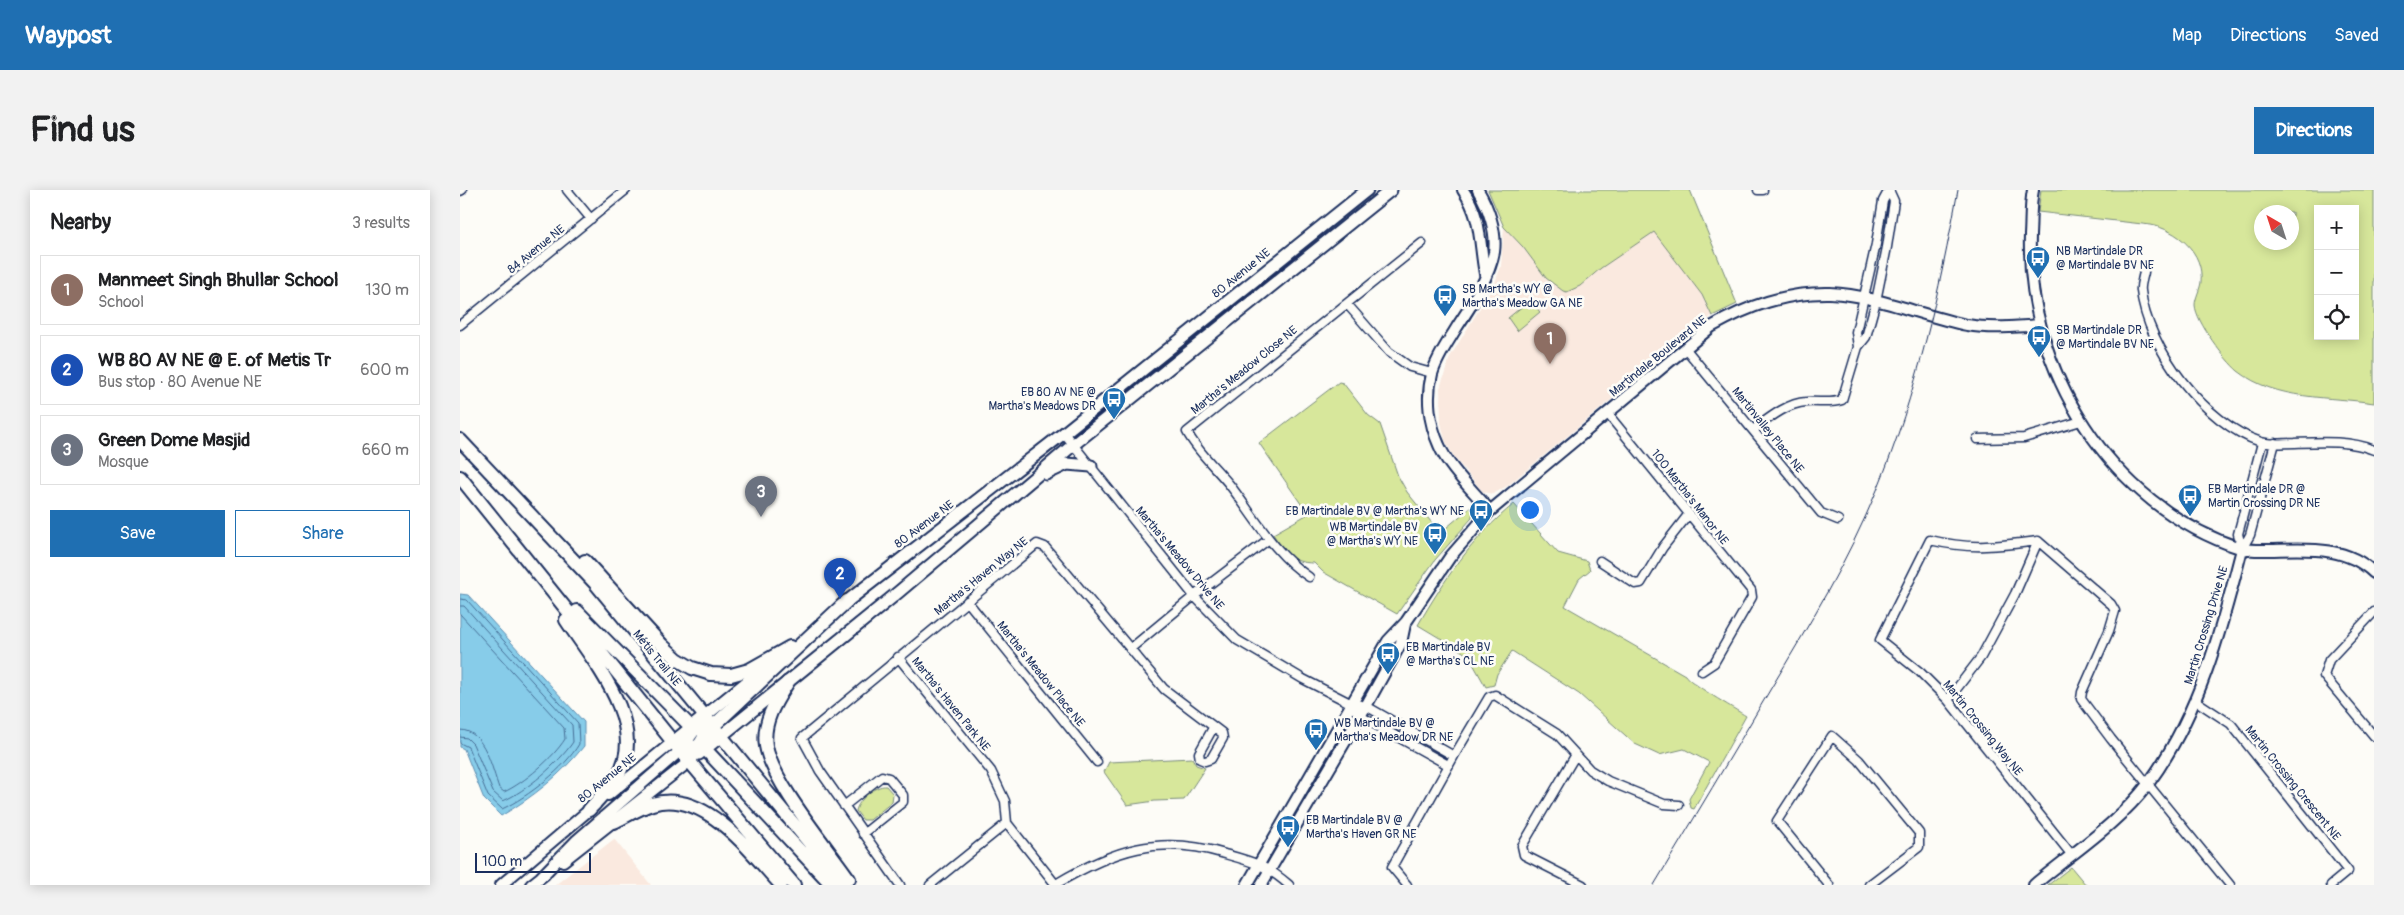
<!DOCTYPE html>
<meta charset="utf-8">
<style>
:root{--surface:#fff;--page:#f2f2f2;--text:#202124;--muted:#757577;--line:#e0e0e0;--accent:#1f6fb2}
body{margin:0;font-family:Pangolin,sans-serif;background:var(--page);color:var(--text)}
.controls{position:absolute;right:15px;top:15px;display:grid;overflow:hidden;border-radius:0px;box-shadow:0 2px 12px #0003}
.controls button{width:45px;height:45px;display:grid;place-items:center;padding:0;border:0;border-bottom:1px solid var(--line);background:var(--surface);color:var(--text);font:25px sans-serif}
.compass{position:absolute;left:1794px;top:15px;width:45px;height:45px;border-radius:50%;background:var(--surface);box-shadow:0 2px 12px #0003;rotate:321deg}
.scale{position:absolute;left:15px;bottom:12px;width:116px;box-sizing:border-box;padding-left:5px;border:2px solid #1b2f5e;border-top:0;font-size:14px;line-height:18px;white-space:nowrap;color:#1b2f5e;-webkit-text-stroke:4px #fdfcf7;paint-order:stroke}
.you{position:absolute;left:1069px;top:319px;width:18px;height:18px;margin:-12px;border:4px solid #fff;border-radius:50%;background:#1a73e8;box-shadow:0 0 0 8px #1a73e833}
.badge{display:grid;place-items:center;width:32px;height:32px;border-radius:50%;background:var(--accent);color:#fff;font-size:16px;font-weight:700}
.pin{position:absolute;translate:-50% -41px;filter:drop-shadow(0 1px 2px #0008)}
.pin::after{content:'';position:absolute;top:26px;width:18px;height:15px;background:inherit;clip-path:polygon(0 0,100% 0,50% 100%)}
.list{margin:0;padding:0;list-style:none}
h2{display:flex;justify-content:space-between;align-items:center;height:65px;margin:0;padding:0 20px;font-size:21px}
h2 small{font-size:16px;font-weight:400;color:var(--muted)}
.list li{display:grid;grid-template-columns:32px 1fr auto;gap:15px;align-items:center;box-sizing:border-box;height:70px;margin:0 10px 10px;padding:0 10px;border:1px solid var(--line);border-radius:0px}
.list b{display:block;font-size:19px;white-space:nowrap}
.list p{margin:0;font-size:16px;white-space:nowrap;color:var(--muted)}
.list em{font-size:16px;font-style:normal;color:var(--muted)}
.actions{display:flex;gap:10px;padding:15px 20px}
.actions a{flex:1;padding:11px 0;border:1px solid var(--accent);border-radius:0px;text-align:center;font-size:18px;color:var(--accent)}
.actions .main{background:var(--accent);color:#fff}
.icon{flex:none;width:28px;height:28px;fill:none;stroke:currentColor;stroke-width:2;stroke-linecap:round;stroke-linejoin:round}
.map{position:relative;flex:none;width:1914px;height:695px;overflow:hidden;border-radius:0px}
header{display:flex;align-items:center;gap:30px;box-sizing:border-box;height:70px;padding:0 25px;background:var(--accent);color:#fff}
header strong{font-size:24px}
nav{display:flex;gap:28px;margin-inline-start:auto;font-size:18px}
.intro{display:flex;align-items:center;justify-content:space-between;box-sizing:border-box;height:120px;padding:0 30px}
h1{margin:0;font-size:35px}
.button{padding:12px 22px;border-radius:0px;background:var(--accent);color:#fff;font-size:18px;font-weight:700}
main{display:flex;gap:30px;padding:0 30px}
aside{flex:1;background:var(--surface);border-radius:0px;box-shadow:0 2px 12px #0003}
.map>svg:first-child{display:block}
</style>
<header>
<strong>Waypost</strong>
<nav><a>Map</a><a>Directions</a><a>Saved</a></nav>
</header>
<div class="intro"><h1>Find us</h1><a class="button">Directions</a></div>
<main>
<aside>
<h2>Nearby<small>3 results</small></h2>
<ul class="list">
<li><span class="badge" style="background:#8d6e63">1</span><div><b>Manmeet Singh Bhullar School</b><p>School</p></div><em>130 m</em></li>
<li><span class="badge" style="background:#1a4fb4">2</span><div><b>WB 80 AV NE @ E. of Metis Tr</b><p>Bus stop · 80 Avenue NE</p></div><em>600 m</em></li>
<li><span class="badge" style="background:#6b7280">3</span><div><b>Green Dome Masjid</b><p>Mosque</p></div><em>660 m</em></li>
</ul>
<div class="actions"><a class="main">Save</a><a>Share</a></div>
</aside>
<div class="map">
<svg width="1914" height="695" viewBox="0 0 1914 695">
<rect width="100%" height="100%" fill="#fdfcf7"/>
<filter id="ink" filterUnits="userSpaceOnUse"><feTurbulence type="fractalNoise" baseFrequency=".02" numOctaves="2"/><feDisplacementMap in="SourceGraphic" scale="10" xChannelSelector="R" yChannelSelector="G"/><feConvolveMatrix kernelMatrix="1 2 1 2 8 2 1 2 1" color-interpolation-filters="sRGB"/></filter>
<g filter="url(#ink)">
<path fill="#fae9df" d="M 1044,37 L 1063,57 L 1086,88 L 1103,101 L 1120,96 L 1141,78 L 1194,41 L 1242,105 L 1252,126 L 1047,296 L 1033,304 L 1023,302 L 994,267 L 985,250 L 981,233 L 980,198 L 990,167 L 1034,95 L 1041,76 Z
M 154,649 L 191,695 L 95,695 Z"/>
<path fill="#d7e79b" stroke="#798b7c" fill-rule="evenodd" d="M 1028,0 L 1230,0 L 1277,114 L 1252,126 L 1242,105 L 1194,42 L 1141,78 L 1120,96 L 1107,102 L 1103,101 L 1086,88 L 1063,57 L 1044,37 Z
M 1581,0 L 1914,0 L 1914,213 C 1869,206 1816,211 1778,181 C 1765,170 1736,132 1735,115 C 1735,108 1740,100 1741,92 C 1744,62 1717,40 1691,35 L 1578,22 ZM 1858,19 L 1895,19 L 1895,146 L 1858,146 ZM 1802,22 L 1832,22 L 1832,52 L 1802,52 Z
M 1070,110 L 1080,122 L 1057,141 L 1048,128 Z
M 879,192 L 883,193 L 908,225 L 920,234 L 938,286 L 947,302 L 980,343 L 1011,317 L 1013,323 L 1011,329 L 975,370 L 937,424 L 863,382 L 854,373 C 830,373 825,362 813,344 L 848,324 L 799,253 Z
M 1054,314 L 1098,363 L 1127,371 L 1130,380 L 1119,389 L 1105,416 L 1225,485 C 1228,492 1275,519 1286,526 L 1234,619 L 1231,618 L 1229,609 L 1249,572 L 1224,559 L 1199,565 L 1175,554 L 1119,504 L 1052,461 L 1037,484 L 1034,495 L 1026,497 L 1008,465 L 958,435 C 984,390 1012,348 1054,314 Z
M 732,568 L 736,575 L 745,578 L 724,610 L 695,611 L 667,615 L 644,582 L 649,572 Z
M 426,596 L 433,604 L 432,612 L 410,630 L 403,630 L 396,621 C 398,610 415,595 426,596 Z
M 1611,677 L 1626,695 L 1588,695 Z"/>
<path fill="#87cce9" stroke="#5c8db1" d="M 0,404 L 8,405 L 124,532 L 124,556 C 101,585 73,607 41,626 L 24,609 L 4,559 L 0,557 Z"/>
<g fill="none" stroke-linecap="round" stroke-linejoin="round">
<path stroke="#466e96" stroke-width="1" d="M 0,409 L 7,410 L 118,533 L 119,554 C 105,578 68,607 42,619 L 28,606 L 8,557 L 0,553
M 0,416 L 4,416 L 112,535 L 113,552 C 99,573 66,601 43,611 L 33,602 L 13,554 L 7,548 L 0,547
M 0,424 L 104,538 L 105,549 C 94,567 64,593 44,602 L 39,598 C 32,579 25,540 0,540"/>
<g stroke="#1b2f5e" stroke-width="11">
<path id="minor" d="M 107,0 L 131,29
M 1298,0 L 1303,0
M 0,1 L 2,0
M 1684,82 C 1683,88 1680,95 1681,101 C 1687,158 1745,234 1801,252 C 1811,255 1824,253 1835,253 C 1860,252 1890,250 1914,260
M 887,114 L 929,162 L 950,177 L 972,183
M 0,135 L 166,0
M 1398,157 L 1406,147 L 1416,111 L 1427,57 L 1434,11 L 1429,0
M 1225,158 L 1361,323 L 1378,330
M 1147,223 L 1291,400 L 1292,407 L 1254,473 L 1242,481
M 1293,240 C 1308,229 1327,213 1346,212 C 1359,211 1370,214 1382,210 L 1398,157 L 1396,142 L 1416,54 L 1423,11 L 1429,0
M 604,243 L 734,406 L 777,450 L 843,489 L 890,513 L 906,516 L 994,566
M 1517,249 L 1564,248 L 1621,231
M 1782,359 L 1790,345 L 1815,253
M 1782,359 L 1778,344 L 1802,253
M 1140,371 L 1175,394 L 1181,393 L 1203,357 L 1228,325
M 849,387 C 814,364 794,326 769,294 C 755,277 737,261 727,242 L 962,53
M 507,411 L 637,572
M 1914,422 L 1869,470 L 1864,486 L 1914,546
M 670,459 L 734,406 L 809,349
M 438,467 L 531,581 L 545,611 L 547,633 L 596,695
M 1488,510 L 1521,467 L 1555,404 L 1578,351
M 1736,511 L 1771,534 L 1888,681 L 1871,695
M 890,513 L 900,526 L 988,575
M 1115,566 L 1062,656 L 1064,665 L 1123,695
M 384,616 L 422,586 L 429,588 L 443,605 L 443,612 L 403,644
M 1611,664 L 1488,510 L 1460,482 L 1420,450 L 1470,350 C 1511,360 1537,356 1578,351 L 1651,414 L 1655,421 L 1649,441 L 1622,502 L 1621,509 L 1651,549 L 1770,695
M 596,694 C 653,660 699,644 765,664 C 794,672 806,675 829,695
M 440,695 L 360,581 L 342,548 L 577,354 L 585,357 L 704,499 L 762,543 L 763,548 L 751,569 L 745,571 L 740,569 L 739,563 L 753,538
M 470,695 L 547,633
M 947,695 L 932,677 L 994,566 L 1029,507 L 1035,505 L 1097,544 L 1130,580 L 1148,591 L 1204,614 L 1219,615
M 1369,695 L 1317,631 L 1372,546 L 1399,570 L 1459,643 L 1459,657 L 1409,695"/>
</g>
<g stroke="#1b2f5e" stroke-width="14">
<path id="tertiary" d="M 1003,0 C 1022,28 1019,52 1025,84
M 1018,0 C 1028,17 1037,41 1034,62 C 1030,85 1010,118 997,137 C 988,152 977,167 972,184 C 966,207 969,233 979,255 C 989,279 1013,300 1030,321
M 1573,0 C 1570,15 1571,30 1570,45 C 1566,179 1650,316 1780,358 C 1790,361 1803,360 1814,360 C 1848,359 1887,356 1914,383
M 148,605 L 213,552
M 103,671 L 230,571
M 81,687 L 117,650 L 221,560 L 240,533
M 41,695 L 135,615
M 71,695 L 85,684
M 787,695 L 928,451 L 946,432 L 990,367 L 1030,321 L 1251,137 C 1288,116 1326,102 1370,103 C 1416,105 1462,126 1507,135 C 1530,139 1555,137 1579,135
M 801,695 L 906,516 L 941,453 L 945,434
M 1574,695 C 1612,663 1658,634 1688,594 C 1739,525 1761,441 1782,359"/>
</g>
<g stroke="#1b2f5e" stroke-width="15">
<path id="secondary" d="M 586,284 L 607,274 L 631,276
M 381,416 L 604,243 L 907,0
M 213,552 L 314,470
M 239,564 L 435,405 L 613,255 L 931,0"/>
</g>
<g stroke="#1b2f5e" stroke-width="16">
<path id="primary" d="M 0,250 L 135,393 L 384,695
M 0,287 L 213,552 L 334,695
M 125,371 L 202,455 L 217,469 L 232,478 L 251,484 L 271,485 L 289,480 L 330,457
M 117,421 L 231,537 L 261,546
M 106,430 C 132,470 189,534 158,585 C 151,597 138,609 129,620
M 328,492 C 316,511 302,532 306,556 C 312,592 367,657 389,689
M 213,552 L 245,559 L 372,695
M 230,571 L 247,542 L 387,411
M 154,632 C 166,626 179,618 192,614 C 245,598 290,662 321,695"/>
</g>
<use href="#minor" stroke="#fdfcf7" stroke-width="8"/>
<use href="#tertiary" stroke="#fdfcf7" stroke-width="10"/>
<use href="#secondary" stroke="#fdfcf7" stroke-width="11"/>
<use href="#primary" stroke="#fdfcf7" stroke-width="12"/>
<path stroke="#1b2f5e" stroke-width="1" d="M 1194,695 C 1233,630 1272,565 1310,500 C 1349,435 1388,370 1417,300 C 1457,203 1479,103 1498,0"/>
</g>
</g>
<defs>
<g id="bus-pin" transform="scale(1.25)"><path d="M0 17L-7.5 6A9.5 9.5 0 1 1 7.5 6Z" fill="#1f6fb2" stroke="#fdfcf7"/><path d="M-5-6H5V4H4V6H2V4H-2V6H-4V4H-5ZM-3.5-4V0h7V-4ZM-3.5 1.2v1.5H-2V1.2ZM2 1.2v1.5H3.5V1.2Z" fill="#fff"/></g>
</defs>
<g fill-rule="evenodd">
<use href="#bus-pin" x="1578" y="68"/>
<use href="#bus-pin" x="985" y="106"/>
<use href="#bus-pin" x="1579" y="147"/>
<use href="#bus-pin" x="654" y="209"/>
<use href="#bus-pin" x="1730" y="306"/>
<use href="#bus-pin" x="1021" y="321"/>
<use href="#bus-pin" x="975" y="344"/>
<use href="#bus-pin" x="928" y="464"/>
<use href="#bus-pin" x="856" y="540"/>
<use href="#bus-pin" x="828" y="637"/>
</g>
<g text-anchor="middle" stroke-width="5" stroke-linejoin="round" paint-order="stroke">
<g font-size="12" fill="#1b2f5e" stroke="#fdfcf7">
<text transform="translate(76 59) rotate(-39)" y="4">84 Avenue NE</text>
<text transform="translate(781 83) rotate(-39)" y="4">80 Avenue NE</text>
<text transform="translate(1198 166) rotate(-39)" y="4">Martindale Boulevard NE</text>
<text transform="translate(784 180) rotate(-39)" y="4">Martha's Meadow Close NE</text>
<text transform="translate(1308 240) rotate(51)" y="4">Martinvalley Place NE</text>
<text transform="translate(1230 307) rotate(52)" y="4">100 Martha's Manor NE</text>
<text transform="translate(464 334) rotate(-37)" y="4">80 Avenue NE</text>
<text transform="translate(720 368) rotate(50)" y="4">Martha's Meadow Drive NE</text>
<text transform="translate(521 386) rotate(-39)" y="4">Martha's Haven Way NE</text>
<text transform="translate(1746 435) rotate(-73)" y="4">Martin Crossing Drive NE</text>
<text transform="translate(197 468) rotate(51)" y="4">Métis Trail NE</text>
<text transform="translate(581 484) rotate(51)" y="4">Martha's Meadow Place NE</text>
<text transform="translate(491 514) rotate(51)" y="4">Martha's Haven Park NE</text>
<text transform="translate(1523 538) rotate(51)" y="4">Martin Crossing Way NE</text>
<text transform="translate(147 588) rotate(-39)" y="4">80 Avenue NE</text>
<text transform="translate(1833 593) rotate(51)" y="4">Martin Crossing Crescent NE</text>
</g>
<g font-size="12" fill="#1b2f5e" stroke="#fdfcf7" text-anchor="start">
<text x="1596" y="65">NB Martindale DR<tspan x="1596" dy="14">@ Martindale BV NE</tspan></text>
<text x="1002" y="103">SB Martha's WY @<tspan x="1002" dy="14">Martha's Meadow GA NE</tspan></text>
<text x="1596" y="144">SB Martindale DR<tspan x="1596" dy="14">@ Martindale BV NE</tspan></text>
<text x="636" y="206" text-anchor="end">EB 80 AV NE @<tspan x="636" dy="14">Martha's Meadows DR</tspan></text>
<text x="1748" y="303">EB Martindale DR @<tspan x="1748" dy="14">Martin Crossing DR NE</tspan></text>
<text x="1004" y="325" text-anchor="end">EB Martindale BV @ Martha's WY NE</text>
<text x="958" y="341" text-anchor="end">WB Martindale BV<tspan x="958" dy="14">@ Martha's WY NE</tspan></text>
<text x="946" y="461">EB Martindale BV<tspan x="946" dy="14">@ Martha's CL NE</tspan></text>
<text x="874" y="537">WB Martindale BV @<tspan x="874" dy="14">Martha's Meadow DR NE</tspan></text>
<text x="846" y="634">EB Martindale BV @<tspan x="846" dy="14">Martha's Haven GR NE</tspan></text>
</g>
</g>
</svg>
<div class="controls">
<button>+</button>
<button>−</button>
<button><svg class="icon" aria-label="locate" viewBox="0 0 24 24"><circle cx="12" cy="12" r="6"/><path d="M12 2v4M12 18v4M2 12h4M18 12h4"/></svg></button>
</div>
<svg class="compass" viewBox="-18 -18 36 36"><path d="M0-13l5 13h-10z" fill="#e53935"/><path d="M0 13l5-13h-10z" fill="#757577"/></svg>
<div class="scale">100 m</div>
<div class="you"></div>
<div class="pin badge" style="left:1090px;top:174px;background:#8d6e63">1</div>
<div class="pin badge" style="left:380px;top:409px;background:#1a4fb4">2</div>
<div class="pin badge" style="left:301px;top:327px;background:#6b7280">3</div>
</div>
</main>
